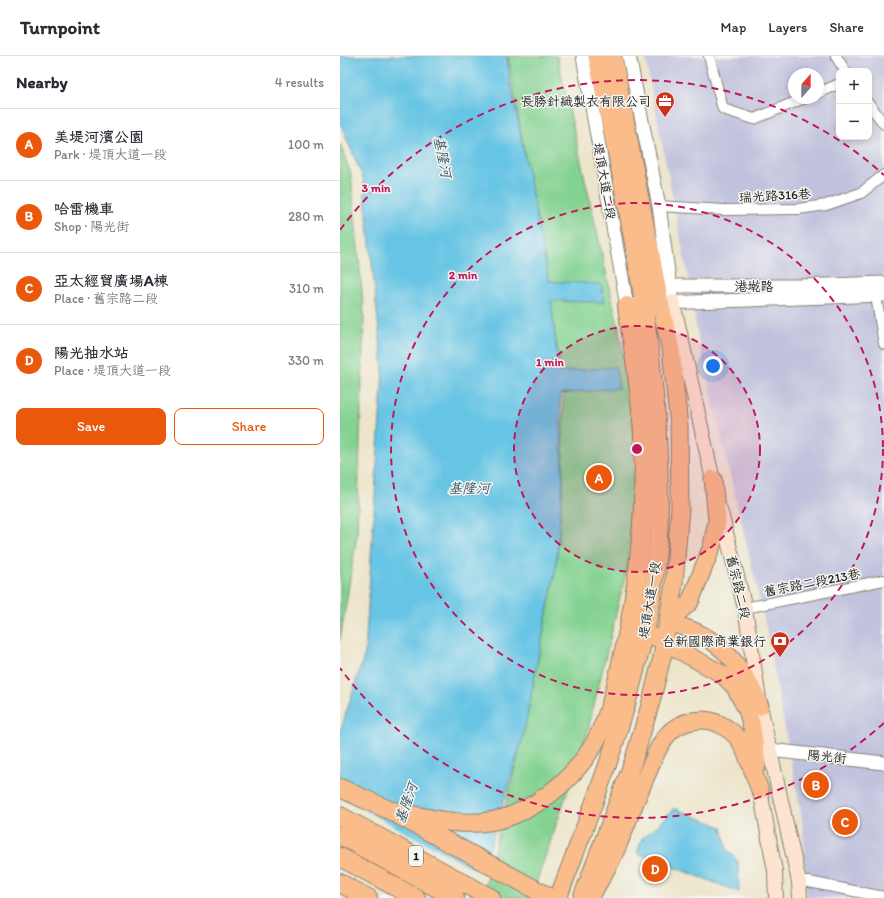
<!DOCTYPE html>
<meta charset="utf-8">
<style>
:root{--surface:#fff;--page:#f7f7f7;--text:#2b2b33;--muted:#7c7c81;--line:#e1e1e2;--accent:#ea580c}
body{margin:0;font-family:Itim,"LXGW WenKai TC",sans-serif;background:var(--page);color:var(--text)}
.controls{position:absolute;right:12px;top:12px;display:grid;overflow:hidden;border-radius:8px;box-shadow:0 2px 6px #0003}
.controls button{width:36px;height:36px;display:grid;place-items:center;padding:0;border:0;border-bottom:1px solid var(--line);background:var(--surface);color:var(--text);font:20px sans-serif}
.compass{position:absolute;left:448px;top:12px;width:36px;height:36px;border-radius:50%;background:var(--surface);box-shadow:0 2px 6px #0003;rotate:21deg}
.you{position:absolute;left:373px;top:310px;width:14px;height:14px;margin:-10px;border:3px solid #fff;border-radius:50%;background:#1a73e8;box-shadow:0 0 0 6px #1a73e833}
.badge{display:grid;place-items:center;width:26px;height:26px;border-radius:50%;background:var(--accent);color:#fff;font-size:13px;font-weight:700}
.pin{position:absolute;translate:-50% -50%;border:2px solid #fff;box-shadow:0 1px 4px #0006}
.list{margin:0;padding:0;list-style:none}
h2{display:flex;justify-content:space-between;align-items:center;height:52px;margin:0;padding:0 16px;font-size:17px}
h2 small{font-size:13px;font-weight:400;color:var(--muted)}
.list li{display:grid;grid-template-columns:26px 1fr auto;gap:12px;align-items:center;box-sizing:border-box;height:72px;padding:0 16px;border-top:1px solid var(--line)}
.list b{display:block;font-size:15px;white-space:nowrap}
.list p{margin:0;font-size:13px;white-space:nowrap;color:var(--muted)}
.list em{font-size:13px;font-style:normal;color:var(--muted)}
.actions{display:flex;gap:8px;padding:12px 16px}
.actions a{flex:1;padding:9px 0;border:1px solid var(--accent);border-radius:8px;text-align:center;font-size:14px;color:var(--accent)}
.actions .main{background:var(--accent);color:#fff}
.map{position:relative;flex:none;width:544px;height:842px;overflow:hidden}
header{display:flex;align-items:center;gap:24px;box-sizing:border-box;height:56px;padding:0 20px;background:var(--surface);border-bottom:1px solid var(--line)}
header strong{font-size:19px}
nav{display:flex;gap:22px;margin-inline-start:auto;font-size:14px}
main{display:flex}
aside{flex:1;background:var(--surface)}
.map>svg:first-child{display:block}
</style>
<header>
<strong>Turnpoint</strong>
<nav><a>Map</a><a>Layers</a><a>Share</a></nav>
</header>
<main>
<aside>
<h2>Nearby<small>4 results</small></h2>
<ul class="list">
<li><span class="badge">A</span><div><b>美堤河濱公園</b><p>Park · 堤頂大道一段</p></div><em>100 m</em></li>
<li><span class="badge">B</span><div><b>哈雷機車</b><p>Shop · 陽光街</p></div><em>280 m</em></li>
<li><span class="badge">C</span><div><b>亞太經貿廣場A棟</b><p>Place · 舊宗路二段</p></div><em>310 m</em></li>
<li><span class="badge">D</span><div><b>陽光抽水站</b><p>Place · 堤頂大道一段</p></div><em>330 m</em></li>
</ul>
<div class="actions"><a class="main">Save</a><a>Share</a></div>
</aside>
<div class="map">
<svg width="544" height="842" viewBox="0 0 544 842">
<rect width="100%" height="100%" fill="#f6f6f2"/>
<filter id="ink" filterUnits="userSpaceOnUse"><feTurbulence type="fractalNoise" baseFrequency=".025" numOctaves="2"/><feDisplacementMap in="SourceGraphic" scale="8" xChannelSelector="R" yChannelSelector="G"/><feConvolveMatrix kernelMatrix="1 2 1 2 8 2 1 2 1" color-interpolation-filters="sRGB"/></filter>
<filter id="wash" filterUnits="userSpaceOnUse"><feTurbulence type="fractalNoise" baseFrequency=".012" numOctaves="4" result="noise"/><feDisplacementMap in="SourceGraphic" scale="16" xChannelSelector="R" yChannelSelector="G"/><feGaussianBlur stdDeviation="0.9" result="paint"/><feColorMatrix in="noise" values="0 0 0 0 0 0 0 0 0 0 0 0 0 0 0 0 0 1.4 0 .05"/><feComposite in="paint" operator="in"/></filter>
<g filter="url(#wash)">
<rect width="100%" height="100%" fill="#ede5ca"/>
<path fill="#c1c2dd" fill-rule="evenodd" d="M 305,0 L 544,0 L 544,842 L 467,842 L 462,763 L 425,567 L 356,273 L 353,246 ZM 499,15 L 529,15 L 529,81 L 499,81 ZM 454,18 L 478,18 L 478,42 L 454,42 Z"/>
<path fill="#84d291" stroke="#507756" d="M 168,0 L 217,0 L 278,269 L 293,355 L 294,418 L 288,508 L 247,678 L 191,842 L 142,842 L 183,680 L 216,511 L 223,425 L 223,326 Z
M 0,88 L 11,118 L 24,258 L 17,479 L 0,585 Z"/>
<path fill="#66c4e4" stroke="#417080" d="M 0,0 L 167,0 L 170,24 L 209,225 L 261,228 L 264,246 L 211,245 L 219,316 L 275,311 L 279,332 L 220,338 L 223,425 L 216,511 L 183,680 L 135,842 L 0,842 L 0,676 L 25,597 L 43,313 L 23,122 L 0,67 Z
M 333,753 L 336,753 L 382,771 L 387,793 L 398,805 L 399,836 L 297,797 L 302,782 L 315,772 Z"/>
<path fill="#ede5ca" d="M 0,741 L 144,819 L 137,842 L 0,842 Z"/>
</g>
<g filter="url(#ink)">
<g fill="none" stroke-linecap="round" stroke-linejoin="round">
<g stroke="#848073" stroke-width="12">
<path id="minor" d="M 369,0 L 383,53 L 414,63 L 465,42
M 496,0 L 505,15
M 478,37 L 499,28
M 529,48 L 544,68
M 319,150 L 384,154 L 458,153 L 486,149 L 521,137 L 544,119
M 536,240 L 544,288
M 405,552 L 544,524
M 459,826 L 469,826 L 544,841"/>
</g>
<g stroke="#848073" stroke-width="15">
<path id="tertiary" d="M 243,0 L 287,250 L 295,249
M 289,0 L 319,150 L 331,238
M 308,232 L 330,230 L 459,230 L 544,227
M 323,247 L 544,239
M 430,694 L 544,707"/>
</g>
<g stroke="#848073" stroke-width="16">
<path id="secondary" d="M 333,246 L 375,433
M 380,453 L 405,552 L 420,650 L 459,826 L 460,842
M 420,734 L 435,815 L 436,842"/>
</g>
<g stroke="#848073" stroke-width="19">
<path id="trunk" d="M 373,423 L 377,464 L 372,490 L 350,546 L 328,566 C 337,569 346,572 354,575 C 387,589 407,619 420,650
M 315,581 L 382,618 L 395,631 L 407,654 L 412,671 L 417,710
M 254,835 C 262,820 272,805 278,789 C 288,765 297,740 308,716 C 314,702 320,685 332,674 C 341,667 351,664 363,664 C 375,664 389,672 397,681 C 408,696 413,717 420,734
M 218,842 C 247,765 278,689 297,608 C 302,590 307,572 310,553 C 314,526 318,499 319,472 C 324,313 288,155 257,0
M 242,842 L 293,706 L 311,646 L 322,601 L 334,528 L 340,452 L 339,370 L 331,294 L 320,247 L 273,0"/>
</g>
<g stroke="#848073" stroke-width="20">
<path id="motorway" d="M 0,732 L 49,754 L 211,842
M 49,754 C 90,763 133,775 173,759 C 207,745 236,719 254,688 C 268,663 275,635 281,607 C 299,533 306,455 303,379 C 301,336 293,293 287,250
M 0,760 L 151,842
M 0,779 L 115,842
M 0,801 L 76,842
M 0,827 L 28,842"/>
</g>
<use href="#minor" stroke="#fff" stroke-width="10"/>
<use href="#tertiary" stroke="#fff" stroke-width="13"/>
<use href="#secondary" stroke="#fde4d0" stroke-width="14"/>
<use href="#trunk" stroke="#f9bc8a" stroke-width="17"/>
<use href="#motorway" stroke="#f9bc8a" stroke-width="18"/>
</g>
</g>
<circle cx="297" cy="393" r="123" fill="#c2185b" fill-opacity=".12"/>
<g fill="none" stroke="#c2185b" stroke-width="2" stroke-dasharray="7 5">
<circle cx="297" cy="393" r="123"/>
<circle cx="297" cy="393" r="246"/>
<path d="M544 667A369 369 0 0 1 0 612M0 174A369 369 0 0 1 544 119"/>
</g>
<defs>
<g id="office-pin" transform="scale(1)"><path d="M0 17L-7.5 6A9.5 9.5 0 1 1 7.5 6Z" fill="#c8321e" stroke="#f6f6f2"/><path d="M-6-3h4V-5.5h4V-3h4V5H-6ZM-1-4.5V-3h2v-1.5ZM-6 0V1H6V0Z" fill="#fff"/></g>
<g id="bank-pin" transform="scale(1)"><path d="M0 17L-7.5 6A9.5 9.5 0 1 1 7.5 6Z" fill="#c8321e" stroke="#f6f6f2"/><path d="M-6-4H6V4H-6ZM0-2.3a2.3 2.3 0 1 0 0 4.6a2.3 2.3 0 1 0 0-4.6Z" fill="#fff"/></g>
</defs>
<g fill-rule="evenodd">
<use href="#office-pin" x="325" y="45"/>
<use href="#bank-pin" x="440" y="585"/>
</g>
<g text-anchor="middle" stroke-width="3" stroke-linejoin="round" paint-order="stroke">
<rect fill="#f6f6f2" stroke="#5d5d5c" stroke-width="1" x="69" y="790" width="14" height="20" rx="3"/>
<g font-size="12" font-weight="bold" fill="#1c1c1c">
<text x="76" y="804">1</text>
</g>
<g font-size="13" fill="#1c1c1c" stroke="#f6f6f2" text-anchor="end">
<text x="311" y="50">長勝針織製衣有限公司</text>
<text x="426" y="590">台新國際商業銀行</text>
</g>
<g font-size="13" fill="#1c1c1c" stroke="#f6f6f2">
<text transform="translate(265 125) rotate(80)" y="5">堤頂大道二段</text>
<text transform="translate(435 139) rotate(-3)" y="5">瑞光路316巷</text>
<text x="414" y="235">港墘路</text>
<text transform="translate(472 526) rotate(-11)" y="5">舊宗路二段213巷</text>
<text transform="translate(399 531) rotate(77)" y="5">舊宗路二段</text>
<text transform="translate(309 544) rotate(-81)" y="5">堤頂大道一段</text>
<text transform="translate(487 700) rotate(6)" y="5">陽光街</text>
</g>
<g font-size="14" font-style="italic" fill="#365762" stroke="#f6f6f2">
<text transform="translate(103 101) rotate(79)" y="5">基隆河</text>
<text x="129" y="437">基隆河</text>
<text transform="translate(66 747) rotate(-70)" y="5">基隆河</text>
</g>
</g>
<circle cx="297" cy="393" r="6" fill="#c2185b" stroke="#f6f6f2" stroke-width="2"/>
<g font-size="12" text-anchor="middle" font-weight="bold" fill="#c2185b" stroke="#f6f6f2" stroke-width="3" stroke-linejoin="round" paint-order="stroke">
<text x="36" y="136">3 min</text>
<text x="123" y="223">2 min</text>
<text x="210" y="310">1 min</text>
</g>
</svg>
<div class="controls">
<button>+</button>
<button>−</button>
</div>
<svg class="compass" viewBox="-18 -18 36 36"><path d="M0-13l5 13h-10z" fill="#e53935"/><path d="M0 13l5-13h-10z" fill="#7c7c81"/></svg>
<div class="you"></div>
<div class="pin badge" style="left:259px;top:422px">A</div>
<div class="pin badge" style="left:476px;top:729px">B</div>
<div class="pin badge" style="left:505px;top:766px">C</div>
<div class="pin badge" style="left:315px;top:813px">D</div>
</div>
</main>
